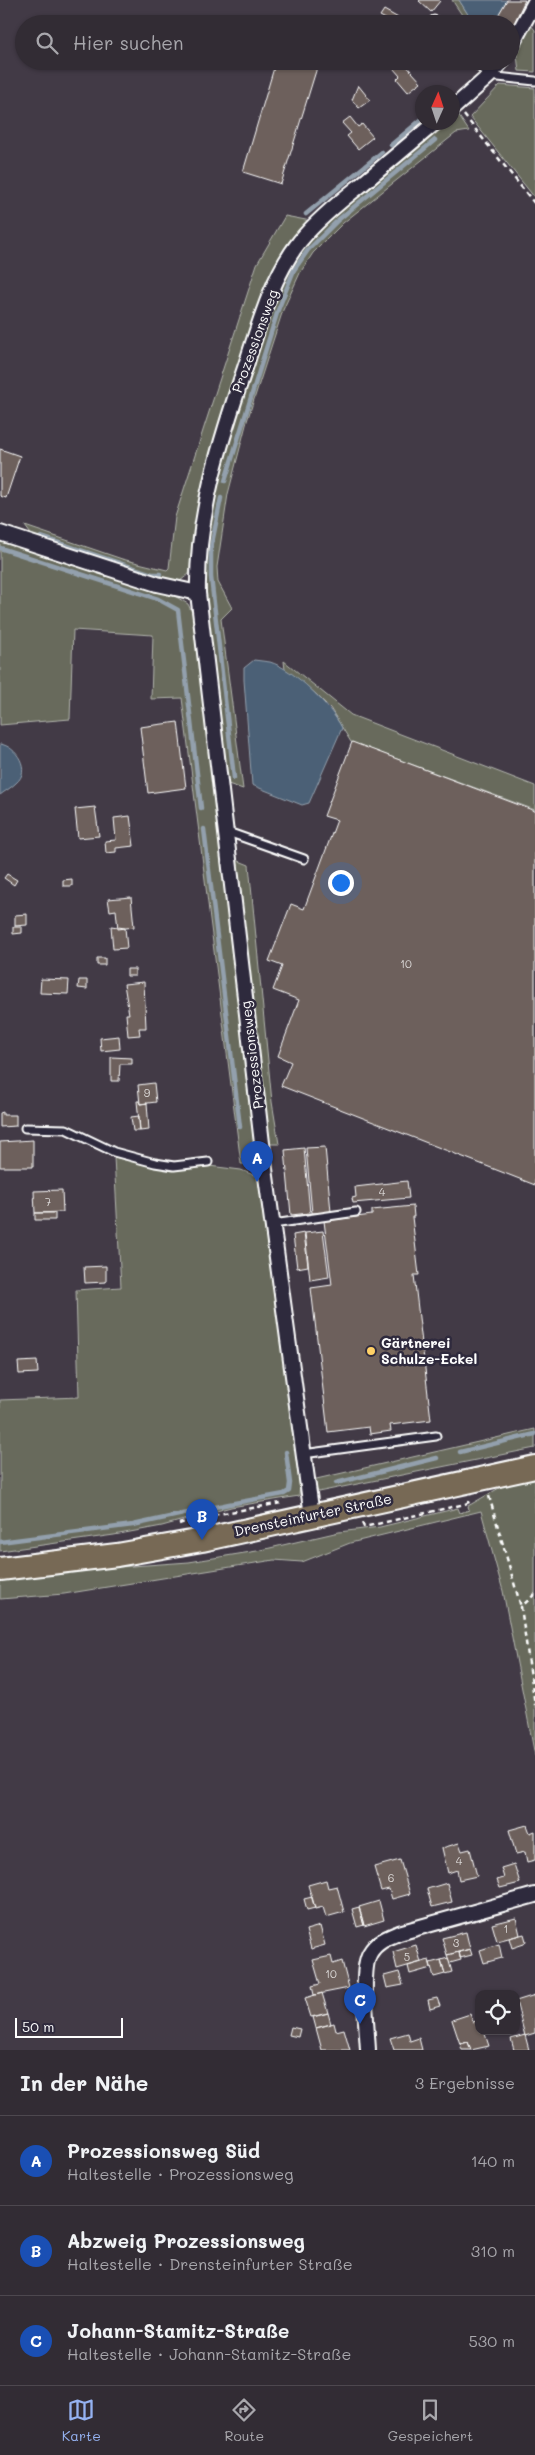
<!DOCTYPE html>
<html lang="de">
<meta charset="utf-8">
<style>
:root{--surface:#322c34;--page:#3a343c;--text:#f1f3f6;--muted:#a8a7ac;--line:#4d484f;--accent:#95b2f1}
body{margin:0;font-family:Mali,sans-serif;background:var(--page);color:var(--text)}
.controls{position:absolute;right:15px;bottom:15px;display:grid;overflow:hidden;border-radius:10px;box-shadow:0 1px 4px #0004}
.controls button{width:45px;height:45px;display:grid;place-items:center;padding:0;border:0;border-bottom:1px solid var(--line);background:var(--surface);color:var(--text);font:25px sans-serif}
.compass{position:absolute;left:415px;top:85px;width:45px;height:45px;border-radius:50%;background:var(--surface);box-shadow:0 1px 4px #0004;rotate:3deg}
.scale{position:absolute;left:15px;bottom:12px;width:108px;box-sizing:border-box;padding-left:5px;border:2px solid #fff;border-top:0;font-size:14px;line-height:18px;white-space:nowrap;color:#fff;-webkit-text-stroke:4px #2f2a3d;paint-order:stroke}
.you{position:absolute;left:340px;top:882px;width:18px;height:18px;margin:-12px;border:4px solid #fff;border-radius:50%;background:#1a73e8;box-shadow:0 0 0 8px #1a73e833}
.badge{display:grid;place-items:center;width:32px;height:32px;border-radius:50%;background:var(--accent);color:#fff;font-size:16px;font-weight:700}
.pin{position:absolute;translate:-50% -41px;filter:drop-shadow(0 1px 2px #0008)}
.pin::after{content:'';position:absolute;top:26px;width:18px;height:15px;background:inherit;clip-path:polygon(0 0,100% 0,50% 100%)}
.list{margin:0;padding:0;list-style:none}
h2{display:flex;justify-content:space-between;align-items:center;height:65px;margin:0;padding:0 20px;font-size:21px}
h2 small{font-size:16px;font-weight:400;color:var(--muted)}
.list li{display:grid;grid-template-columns:32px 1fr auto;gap:15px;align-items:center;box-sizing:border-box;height:90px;padding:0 20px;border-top:1px solid var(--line)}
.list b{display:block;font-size:19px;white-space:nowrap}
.list p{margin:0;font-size:16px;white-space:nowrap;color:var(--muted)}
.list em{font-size:16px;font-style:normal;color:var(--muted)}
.icon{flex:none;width:28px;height:28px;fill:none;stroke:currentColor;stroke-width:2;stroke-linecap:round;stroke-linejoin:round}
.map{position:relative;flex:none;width:535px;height:2050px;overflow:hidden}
.search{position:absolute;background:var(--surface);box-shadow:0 1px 4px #0004;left:15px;right:15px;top:15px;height:55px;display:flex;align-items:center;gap:12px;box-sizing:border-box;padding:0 18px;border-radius:28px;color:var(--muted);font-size:19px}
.sheet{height:335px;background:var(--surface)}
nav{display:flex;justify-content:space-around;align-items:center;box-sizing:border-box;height:70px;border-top:1px solid var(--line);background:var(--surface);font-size:14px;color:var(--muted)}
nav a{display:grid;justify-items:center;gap:2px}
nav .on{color:var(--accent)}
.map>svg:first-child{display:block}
</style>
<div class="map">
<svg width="535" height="2050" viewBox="0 0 535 2050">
<rect width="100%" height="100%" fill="#423a46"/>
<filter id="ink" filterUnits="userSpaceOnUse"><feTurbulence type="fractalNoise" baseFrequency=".02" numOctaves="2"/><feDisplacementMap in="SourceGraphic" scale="10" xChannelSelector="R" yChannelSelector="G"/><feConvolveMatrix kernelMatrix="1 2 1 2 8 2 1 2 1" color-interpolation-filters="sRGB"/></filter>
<g filter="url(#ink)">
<path fill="#676b5c" stroke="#b3b5ae" d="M 452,0 L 459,0 L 471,19 L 488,22 L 487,24 L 468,24 Z
M 530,24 L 535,30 L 535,72 L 519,71 L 516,48 Z
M 500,85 L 535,88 L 535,198 L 470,117 Z
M 456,112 L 469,131 L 456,133 L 343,223 L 313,253 L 300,273 L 283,310 L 247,421 L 228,494 L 217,567 L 218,582 L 232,608 L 221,619 L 243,789 L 228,784 L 206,616 L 204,566 L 214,492 L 233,419 L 271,307 L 289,265 L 302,247 L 332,214 L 444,123 L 452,122 L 453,115 Z
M 285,216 L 311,221 L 295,239 L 204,488 L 189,574 L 180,581 L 157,580 L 33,537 L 25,526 L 122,559 L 167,570 L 169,568 L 175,517 L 257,264 Z
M 0,538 L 173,595 L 188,604 L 194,617 L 259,1159 L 251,1164 L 241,1164 L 182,698 L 151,699 L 153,635 L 73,630 L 70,719 L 0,725 Z
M 284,661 L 351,715 L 535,786 L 535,810 L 351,742 L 330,708 L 316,694 L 285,670 Z
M 234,859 L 249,865 L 272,1102 L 279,1144 L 268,1144 Z
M 114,1157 L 173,1170 L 209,1166 L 241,1170 L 261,1178 L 300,1483 L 299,1496 L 231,1507 L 162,1526 L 114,1535 L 0,1551 L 0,1400 L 79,1397 L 76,1290 L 121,1287 Z
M 535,1429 L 535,1448 L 318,1492 L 312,1480 Z
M 535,1477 L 535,1756 L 503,1591 L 481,1511 L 350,1543 L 302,1562 L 274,1560 L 64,1594 L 0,1599 L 0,1580 L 119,1567 L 189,1562 L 257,1551 L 339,1532 L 380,1527 L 458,1508 L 460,1513 L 469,1510 L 468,1506 L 506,1484 Z"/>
<path fill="#4b6176" stroke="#93a0ad" d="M 459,0 L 507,0 L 493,24 L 471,19 Z
M 254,660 C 259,661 265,661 270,662 C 294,669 331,706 342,728 L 309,803 L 302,805 L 252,785 L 244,680 L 244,668 Z
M 0,744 C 16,746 32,770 16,783 C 11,788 5,791 0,795 Z"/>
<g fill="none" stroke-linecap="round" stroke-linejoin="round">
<path stroke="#93a0ad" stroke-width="4.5" d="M 391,145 L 422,119
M 306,214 L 382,152
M 225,481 L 278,310 L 294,270 L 308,250 L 338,220 L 435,140
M 221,498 L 211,548 L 211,577 L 234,778
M 41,537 L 152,574 L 160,574
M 0,548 L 158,599 L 178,610 L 201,808
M 204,829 L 240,1127
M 460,1452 L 535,1434
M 336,1483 L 437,1458
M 0,1542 L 133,1525 L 229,1504 L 284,1494 L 289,1491 L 290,1483 L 286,1452"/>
</g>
<path fill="#6d605b" stroke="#fff" d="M 420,0 L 439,0 L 440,1 L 431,12 L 419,1 Z
M 507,0 L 525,0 L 511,30 L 511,24 L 493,24 Z
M 384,10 L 409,24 L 395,24 L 380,16 Z
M 276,61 L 319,61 L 281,184 L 243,172 Z
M 387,61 L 402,61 L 421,82 L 408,92 L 397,79 L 400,76 Z
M 358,85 L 370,100 L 359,108 L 352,100 Z
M 350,117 L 358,127 L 362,124 L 373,137 L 358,149 L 347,136 L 351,133 L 342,123 Z
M 0,449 L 20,456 L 6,498 L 0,496 Z
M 178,722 L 186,788 L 148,793 L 140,727 Z
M 352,742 L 535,811 L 535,1185 L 281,1086 L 291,1062 L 278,1056 L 299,1000 L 273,990 L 282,966 L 269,961 L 291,904 L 304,909 L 337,820 L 324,816 Z
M 95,807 L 99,836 L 78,838 L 75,809 Z
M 130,816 L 134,846 L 116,848 L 116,852 L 106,853 L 105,841 L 116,840 L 114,818 Z
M 7,874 L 17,880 L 14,885 L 4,878 Z
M 72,879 L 72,886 L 63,886 L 63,880 Z
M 131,897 L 134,927 L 118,929 L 116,910 L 110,911 L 108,899 Z
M 27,914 L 27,925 L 15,926 L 15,915 Z
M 111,926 L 125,928 L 127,948 L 113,949 Z
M 13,927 L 22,927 L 22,933 L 13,934 Z
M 97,958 L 105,958 L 105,965 L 97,965 Z
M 127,969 L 135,969 L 135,976 L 127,976 Z
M 41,979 L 69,980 L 68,994 L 40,993 Z
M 79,980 L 87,980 L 87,989 L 78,988 Z
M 144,982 L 146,1028 L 139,1028 L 140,1035 L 128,1036 L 126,1014 L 129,1014 L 124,984 Z
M 119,1036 L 120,1049 L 101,1051 L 100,1038 Z
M 111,1057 L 132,1058 L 132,1064 L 120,1064 L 119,1081 L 111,1081 Z
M 154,1083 L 156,1102 L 140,1104 L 138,1085 Z
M 137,1101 L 139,1101 L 140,1104 L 147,1103 L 149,1130 L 140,1131 Z
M 3,1112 L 3,1115 L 16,1115 L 16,1126 L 0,1127 L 0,1113 Z
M 139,1116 L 140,1131 L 133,1131 L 131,1117 Z
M 33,1140 L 33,1167 L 0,1167 L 0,1142 Z
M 325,1147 L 331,1212 L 312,1213 L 306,1148 Z
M 304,1148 L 310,1213 L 291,1215 L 285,1150 Z
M 407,1181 L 409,1198 L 353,1203 L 352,1198 L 356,1197 L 355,1187 Z
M 62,1190 L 63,1212 L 35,1213 L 34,1191 Z
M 413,1206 L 414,1217 L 412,1217 L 419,1275 L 414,1275 L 431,1420 L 390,1425 L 391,1431 L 370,1434 L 369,1427 L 328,1432 L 311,1288 L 332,1285 L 324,1221 L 372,1215 L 372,1210 Z
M 35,1213 L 55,1213 L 55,1220 L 35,1220 Z
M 323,1231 L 329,1277 L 310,1280 L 305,1233 Z
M 304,1233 L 308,1266 L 297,1268 L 293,1235 Z
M 106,1266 L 106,1282 L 85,1283 L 84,1267 Z
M 37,1361 L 38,1373 L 19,1374 L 18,1362 Z
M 527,1825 L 530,1833 L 535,1831 L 535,1860 L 527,1862 L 525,1852 L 516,1854 L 509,1830 Z
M 459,1843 L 462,1851 L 470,1849 L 477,1876 L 459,1880 L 457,1870 L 448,1873 L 442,1848 Z
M 400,1860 L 410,1894 L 392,1899 L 389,1889 L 381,1891 L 374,1867 Z
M 514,1864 L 520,1883 L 500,1888 L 497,1880 L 504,1878 L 501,1868 Z
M 326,1880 L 328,1888 L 337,1886 L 344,1912 L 326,1917 L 323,1907 L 315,1909 L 308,1885 Z
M 447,1883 L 452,1902 L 432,1907 L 427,1889 Z
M 312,1897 L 315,1908 L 307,1910 L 304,1899 Z
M 379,1901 L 384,1920 L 364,1926 L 359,1907 Z
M 359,1907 L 364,1925 L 357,1927 L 352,1909 Z
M 516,1918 L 520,1935 L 497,1941 L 492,1924 Z
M 320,1926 L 325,1945 L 311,1949 L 306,1930 Z
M 466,1932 L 470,1949 L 447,1955 L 442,1938 Z
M 524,1934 L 526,1941 L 524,1944 L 512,1948 L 509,1938 Z
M 499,1944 L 502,1958 L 484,1963 L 480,1950 Z
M 416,1945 L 421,1962 L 397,1969 L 393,1952 Z
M 470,1949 L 472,1955 L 460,1958 L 459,1952 Z
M 459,1952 L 461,1960 L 450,1963 L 447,1955 Z
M 331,1956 L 333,1964 L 342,1961 L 349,1988 L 314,1995 L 312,1986 L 320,1984 L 313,1960 Z
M 448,1958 L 452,1972 L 445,1974 L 441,1960 Z
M 429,1960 L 431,1968 L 410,1974 L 408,1966 Z
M 441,1960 L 445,1974 L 434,1977 L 430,1963 Z
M 399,1972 L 403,1985 L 387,1988 L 384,1976 Z
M 322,1993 L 328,2013 L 311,2017 L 305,1998 Z
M 535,1995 L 535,2033 L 525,2036 L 516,2001 Z
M 437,1998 L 440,2006 L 430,2009 L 428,2000 Z
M 328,2013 L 331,2024 L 316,2028 L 313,2017 Z
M 470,2014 L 473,2022 L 479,2020 L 479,2031 L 484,2031 L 489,2046 L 471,2050 L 468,2042 L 460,2044 L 452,2020 Z
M 334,2023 L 336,2031 L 344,2029 L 350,2050 L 322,2050 L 316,2028 Z
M 291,2027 L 300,2029 L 298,2037 L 289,2035 Z
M 408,2033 L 410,2041 L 419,2038 L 422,2050 L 394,2050 L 390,2038 Z
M 525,2035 L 529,2050 L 514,2050 L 511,2039 Z
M 468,2042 L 471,2050 L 462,2050 L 460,2044 Z"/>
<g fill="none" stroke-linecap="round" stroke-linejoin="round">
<g stroke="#fff" stroke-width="11">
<path id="service" d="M 434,20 L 438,24
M 474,61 L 489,76 L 535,81
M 225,831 L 304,859
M 25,1128 L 66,1129 L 114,1152 L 155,1163 L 174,1166 L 208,1162
M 273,1224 L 356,1212
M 303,1454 L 436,1436"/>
</g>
<g stroke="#fff" stroke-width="18">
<path id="minor" d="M 511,46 L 535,2
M 452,109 L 489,76 L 502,61
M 0,533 L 157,584 L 198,593
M 312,1516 L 265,1169 L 198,593 C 196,514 222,436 247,362 C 260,321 273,275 300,241 C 317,220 339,202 361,185 C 386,164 411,143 436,122
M 368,2050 C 367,2029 360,1969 370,1953 C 376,1942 387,1938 399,1933 L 535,1895"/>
</g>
<g stroke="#fff" stroke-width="26">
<path id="primary" d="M 0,1569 L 117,1555 L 202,1540 L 535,1467"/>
</g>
<path stroke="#fff" stroke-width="2.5" stroke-dasharray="5 4" stroke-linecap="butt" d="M 464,115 L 535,204
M 489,1496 L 521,1607
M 362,1523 L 364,1527 L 465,1504 L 473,1500
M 179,1524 L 196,1518 L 281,1503
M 535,1594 L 521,1607 L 535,1705"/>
<use href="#service" stroke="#2f2a3d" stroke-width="7"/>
<use href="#minor" stroke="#2f2a3d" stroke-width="14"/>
<use href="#primary" stroke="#776954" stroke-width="22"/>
</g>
</g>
<circle fill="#ffd166" stroke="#2f2a3d" stroke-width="2" cx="371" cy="1351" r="5"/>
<g text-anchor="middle" stroke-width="5" stroke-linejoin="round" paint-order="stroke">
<g font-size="11" fill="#dad7d6">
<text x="406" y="968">10</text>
<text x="147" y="1097">9</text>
<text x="382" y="1196">4</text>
<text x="48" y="1206">7</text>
<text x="459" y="1865">4</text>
<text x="391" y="1882">6</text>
<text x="506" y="1933">1</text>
<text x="456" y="1947">3</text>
<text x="407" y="1961">5</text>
<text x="331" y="1978">10</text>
</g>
<g font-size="14" fill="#fff" stroke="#2f2a3d">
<text transform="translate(255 341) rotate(-70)" y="5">Prozessionsweg</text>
<text transform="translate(252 1055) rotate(-97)" y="5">Prozessionsweg</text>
<text transform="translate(313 1515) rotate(-12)" y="5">Drensteinfurter Straße</text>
</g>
<g font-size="14" font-weight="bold" fill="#fff" stroke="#2f2a3d" text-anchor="start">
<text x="381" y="1348">Gärtnerei<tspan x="381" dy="16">Schulze-Eckel</tspan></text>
</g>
</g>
</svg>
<div class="controls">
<button><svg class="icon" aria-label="locate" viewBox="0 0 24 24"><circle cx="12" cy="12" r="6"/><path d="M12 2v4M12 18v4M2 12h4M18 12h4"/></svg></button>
</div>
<svg class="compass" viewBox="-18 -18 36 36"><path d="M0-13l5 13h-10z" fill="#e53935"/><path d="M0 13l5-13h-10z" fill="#a8a7ac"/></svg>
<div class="scale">50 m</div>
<div class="you"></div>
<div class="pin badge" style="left:257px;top:1182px;background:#1a4fb4">A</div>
<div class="pin badge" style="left:202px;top:1540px;background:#1a4fb4">B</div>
<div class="pin badge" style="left:360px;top:2024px;background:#1a4fb4">C</div>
<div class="search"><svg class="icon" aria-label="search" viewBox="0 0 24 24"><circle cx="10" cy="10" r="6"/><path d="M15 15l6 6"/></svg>Hier suchen</div>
</div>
<section class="sheet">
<h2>In der Nähe<small>3 Ergebnisse</small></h2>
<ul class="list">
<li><span class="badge" style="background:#1a4fb4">A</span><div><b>Prozessionsweg Süd</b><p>Haltestelle · Prozessionsweg</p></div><em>140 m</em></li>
<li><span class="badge" style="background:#1a4fb4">B</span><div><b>Abzweig Prozessionsweg</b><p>Haltestelle · Drensteinfurter Straße</p></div><em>310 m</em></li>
<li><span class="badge" style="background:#1a4fb4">C</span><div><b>Johann-Stamitz-Straße</b><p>Haltestelle · Johann-Stamitz-Straße</p></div><em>530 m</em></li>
</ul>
</section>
<nav>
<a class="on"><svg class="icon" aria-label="map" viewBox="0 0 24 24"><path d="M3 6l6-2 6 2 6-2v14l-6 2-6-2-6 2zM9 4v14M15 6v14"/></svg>Karte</a>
<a><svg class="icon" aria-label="directions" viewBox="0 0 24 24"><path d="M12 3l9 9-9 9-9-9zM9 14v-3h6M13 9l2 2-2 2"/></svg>Route</a>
<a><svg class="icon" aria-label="saved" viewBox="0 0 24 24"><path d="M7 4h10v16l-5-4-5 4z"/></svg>Gespeichert</a>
</nav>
